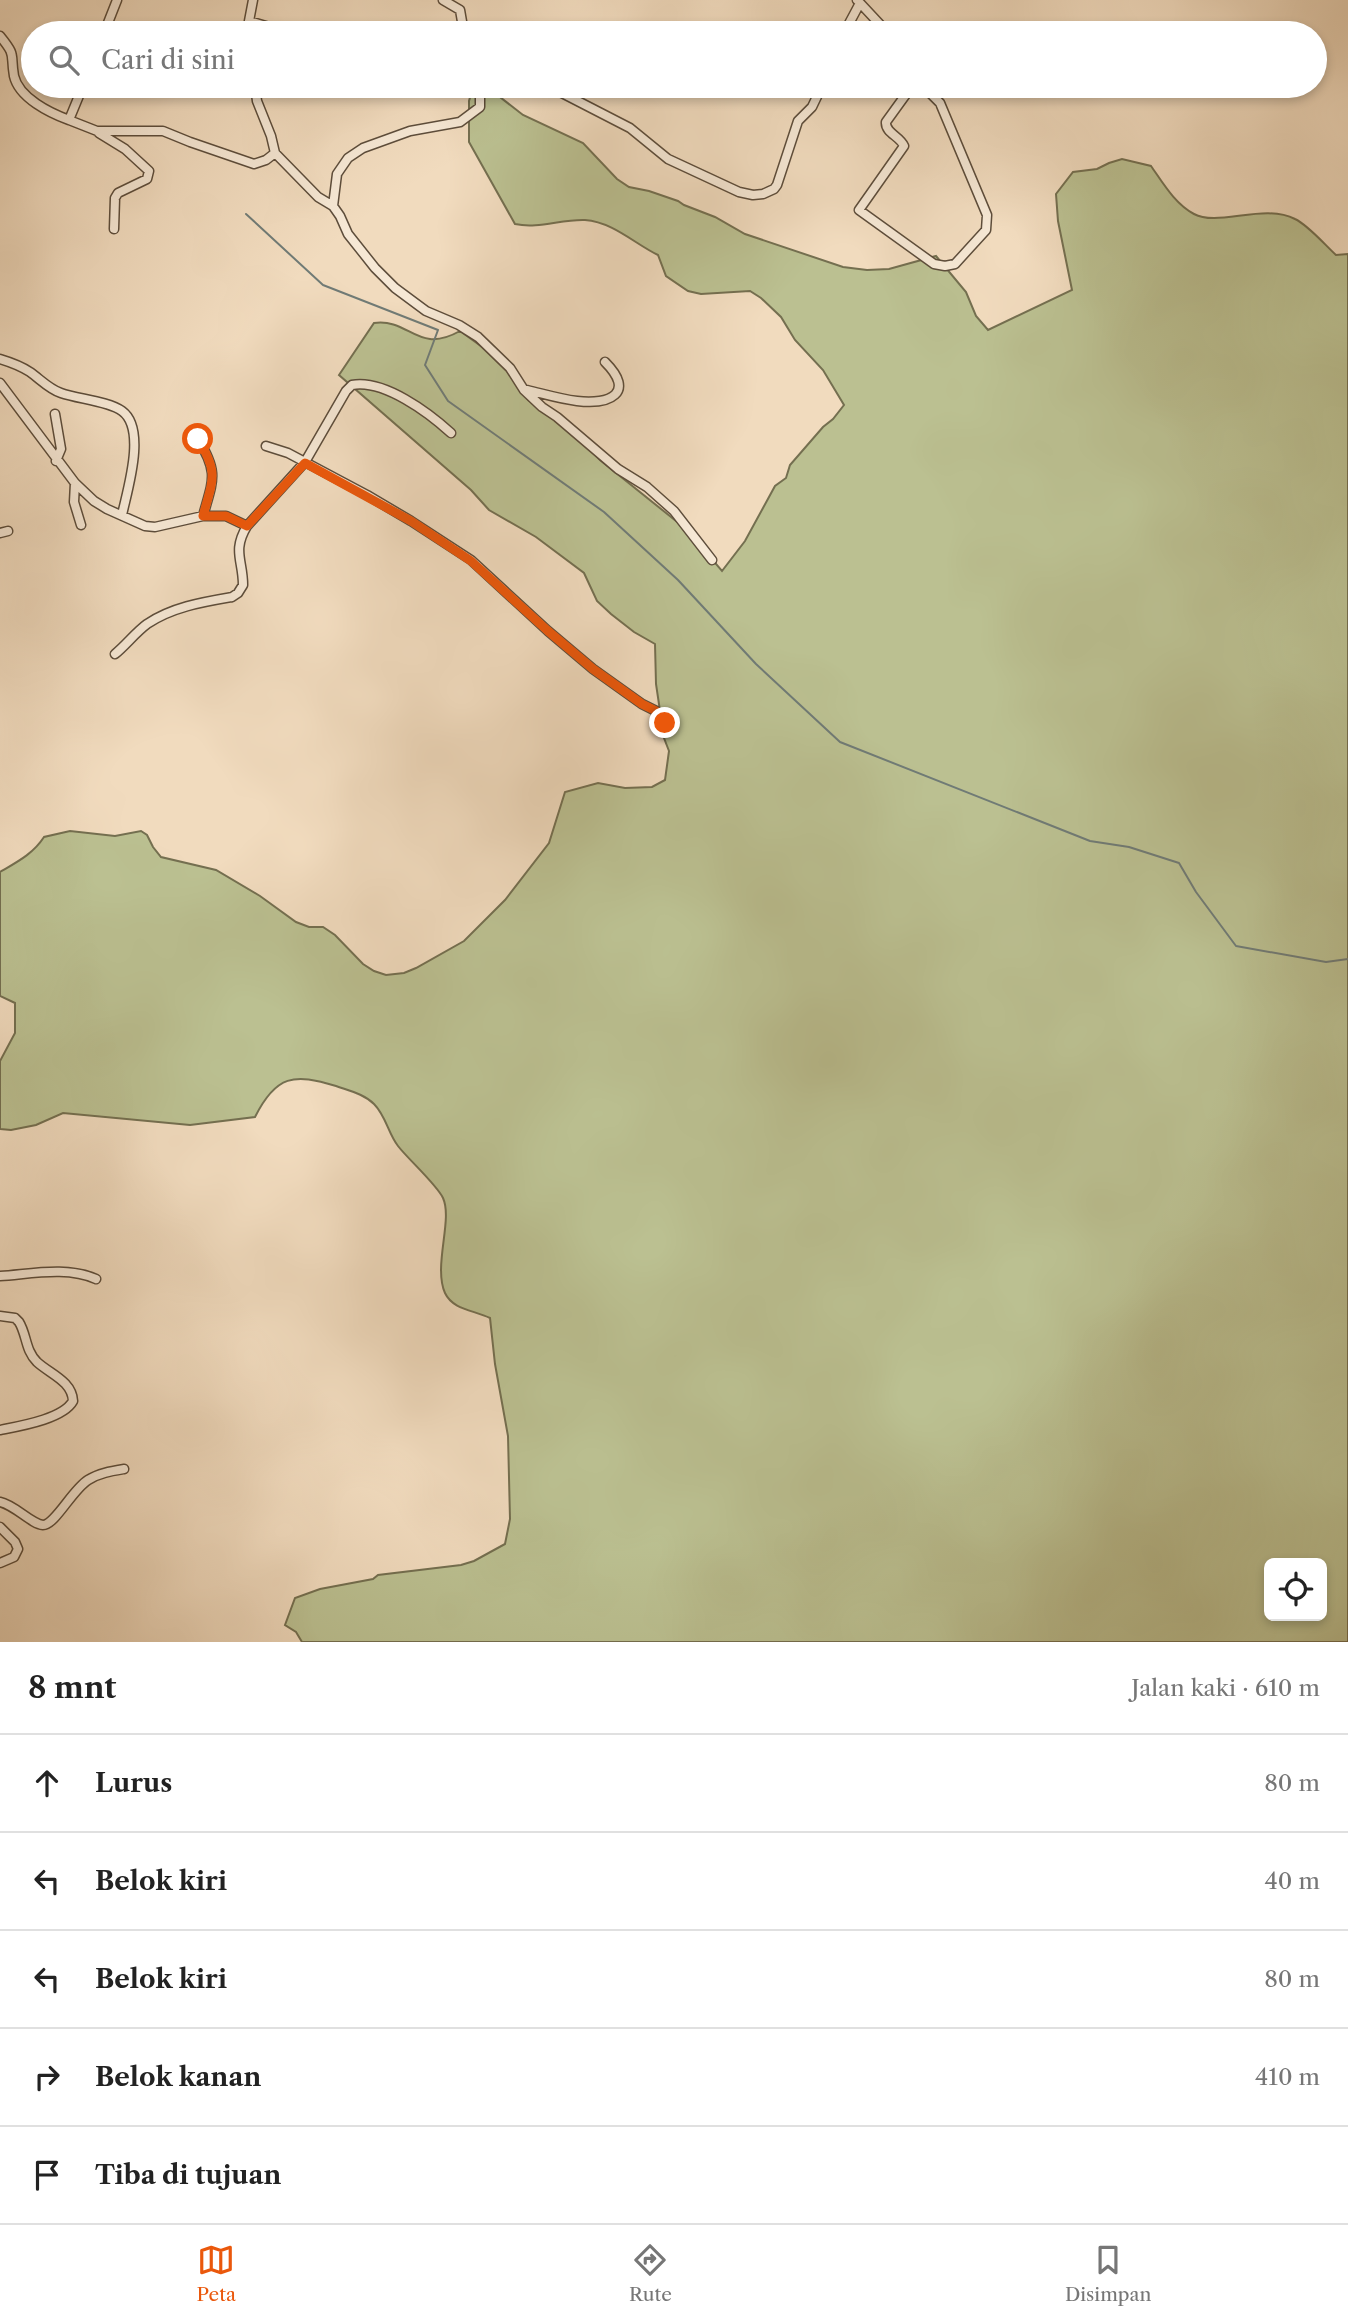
<!DOCTYPE html>
<html lang="id">
<meta charset="utf-8">
<style>
:root{--surface:#fff;--page:#f6f6f6;--text:#222;--muted:#767676;--line:#e0e0e0;--accent:#ea580c}
body{margin:0;font-family:"Libre Caslon Text",serif;background:var(--page);color:var(--text)}
.controls{position:absolute;right:21px;bottom:21px;display:grid;overflow:hidden;border-radius:10px;box-shadow:0 4px 10px #0003}
.controls button{width:63px;height:63px;display:grid;place-items:center;padding:0;border:0;border-bottom:2px solid var(--line);background:var(--surface);color:var(--text);font:35px sans-serif}
.stop{position:absolute;width:21px;height:21px;margin:-16px;border:5px solid #ea580c;border-radius:50%;background:#fff}
.stop.end{background:#ea580c;border-color:#fff;box-shadow:0 2px 7px #0008}
.list{margin:0;padding:0;list-style:none}
h2{display:flex;justify-content:space-between;align-items:center;height:91px;margin:0;padding:0 28px;font-size:30px}
h2 small{font-size:23px;font-weight:400;color:var(--muted)}
.list li{display:grid;grid-template-columns:46px 1fr auto;gap:21px;align-items:center;box-sizing:border-box;height:98px;padding:0 28px;border-top:2px solid var(--line)}
.list b{display:block;font-size:26px;white-space:nowrap}
.list em{font-size:23px;font-style:normal;color:var(--muted)}
.icon{flex:none;width:38px;height:38px;fill:none;stroke:currentColor;stroke-width:2;stroke-linecap:round;stroke-linejoin:round}
.map{position:relative;flex:none;width:1348px;height:1642px;overflow:hidden}
.search{position:absolute;background:var(--surface);box-shadow:0 4px 10px #0003;left:21px;right:21px;top:21px;height:77px;display:flex;align-items:center;gap:18px;box-sizing:border-box;padding:0 24px;border-radius:38px;color:var(--muted);font-size:26px}
.sheet{height:581px;background:var(--surface)}
nav{display:flex;justify-content:space-around;align-items:center;box-sizing:border-box;height:98px;border-top:2px solid var(--line);background:var(--surface);font-size:19px;color:var(--muted)}
nav a{display:grid;justify-items:center;gap:4px}
nav .on{color:var(--accent)}
.map>svg:first-child{display:block}
</style>
<div class="map">
<svg width="1348" height="1642" viewBox="0 0 1348 1642">
<rect width="100%" height="100%" fill="#f1dbbe"/>
<filter id="stains"><feTurbulence type="fractalNoise" baseFrequency=".00286" numOctaves="4"/><feColorMatrix values="0 0 0 0 .2 0 0 0 0 .09 0 0 0 0 .02 0 0 0 .5 -.17"/></filter>
<radialGradient id="worn" r=".72"><stop offset=".6" stop-color="#630" stop-opacity="0"/><stop offset="1" stop-color="#630" stop-opacity=".3"/></radialGradient>
<path fill="#bbc091" stroke="#746f50" stroke-width="2" fill-rule="evenodd" d="M 477,90 L 496,94 L 523,115 L 583,143 L 617,179 L 629,187 L 649,191 L 678,201 L 684,205 L 715,217 L 745,234 L 843,267 L 867,270 L 889,269 L 936,256 L 966,292 L 976,316 L 988,330 L 1072,290 L 1058,221 L 1056,194 L 1073,172 L 1097,169 L 1109,163 L 1122,159 L 1151,166 C 1163,183 1175,204 1194,214 C 1218,227 1264,203 1295,219 C 1308,225 1325,245 1336,255 L 1348,254 L 1348,1642 L 302,1642 L 296,1632 L 285,1625 L 295,1598 L 320,1589 L 373,1579 L 378,1575 L 461,1565 L 474,1561 L 505,1544 L 510,1519 L 508,1436 L 495,1364 L 490,1318 C 474,1310 453,1310 445,1293 C 433,1266 453,1220 443,1198 C 437,1185 408,1159 398,1146 C 388,1133 386,1116 374,1104 C 364,1094 350,1091 336,1086 C 294,1073 276,1075 255,1117 L 190,1125 L 63,1113 L 36,1125 L 11,1130 L 0,1129 L 0,1061 L 15,1033 L 15,1003 L 0,996 L 0,872 C 17,862 33,854 44,837 L 70,831 L 115,836 L 141,831 L 147,835 L 153,847 L 161,857 L 216,870 L 260,896 L 296,922 L 309,927 L 323,927 L 335,935 L 363,964 L 374,971 L 386,975 L 404,973 L 416,968 L 464,941 L 505,900 L 549,843 L 565,792 L 598,783 L 625,788 L 652,787 L 665,780 L 669,751 L 664,738 L 656,684 L 655,644 L 634,632 L 611,614 L 597,601 L 584,573 L 536,537 L 489,510 L 471,490 L 339,375 L 374,323 C 410,318 417,355 460,331 L 485,349 L 513,377 L 528,400 L 564,422 L 600,460 L 686,529 L 722,571 L 745,541 L 775,486 L 786,478 L 790,465 L 823,427 L 833,419 L 844,405 L 823,370 L 795,340 L 781,317 L 761,298 L 750,291 L 701,294 L 688,291 L 666,276 L 658,255 C 635,244 613,222 585,220 C 561,219 539,229 515,224 L 469,142 L 469,101 L 471,94 ZM 1269,1563 L 1322,1563 L 1322,1616 L 1269,1616 Z"/>
<g fill="none" stroke-linecap="round" stroke-linejoin="round">
<path stroke="#707b76" stroke-width="2" d="M 246,214 L 323,285 L 438,330 L 425,365 L 448,401 L 604,512 L 678,580 L 756,664 L 840,742 L 1090,841 L 1129,847 L 1179,863 L 1196,892 L 1236,946 L 1326,962 L 1348,959"/>
<g stroke="#5d4d3b" stroke-width="11">
<path id="street" d="M 443,0 L 460,10 L 464,33
M 860,3 L 888,33
M 249,21 L 276,29 L 288,30 L 302,28 L 329,32
M 104,33 L 117,0
M 250,33 L 249,21 L 253,0
M 844,33 L 860,3 L 857,0
M 0,36 C 17,57 10,53 14,76 C 19,98 50,113 69,120
M 83,86 L 69,120 L 97,131 L 163,131 L 190,142 L 254,164 L 266,160 L 275,153
M 255,86 L 257,101 L 271,136 L 275,153 L 318,197 L 333,206 L 340,216 L 348,234 L 375,268 L 395,288 L 426,311 L 459,325 L 478,337 L 510,368 L 524,390 L 542,407 L 557,417 L 618,469 L 647,487 L 674,511 L 712,560
M 536,86 L 562,93 L 630,128 L 668,159 L 739,192 L 753,195 L 763,194 L 774,189 L 777,185 L 798,121 L 812,107 L 822,86
M 912,86 L 886,122 C 885,133 900,136 904,146 L 859,210 L 934,264 L 945,266 L 955,264 L 986,230 L 987,215 L 940,103 L 923,86
M 99,133 L 125,149 L 149,171 L 147,179 L 118,193 L 115,198 L 114,229
M 333,206 L 337,174 L 348,158 L 363,148 L 410,131 L 460,122 L 480,107 L 480,93 L 475,86
M 0,359 C 10,362 21,366 30,372 C 40,379 49,389 61,393 C 78,399 108,401 122,411 C 147,429 127,491 122,515
M 0,383 L 75,483 L 94,501 L 107,509 L 145,526 L 155,527 L 203,516 L 226,516 L 247,526
M 527,390 C 544,394 560,399 577,401 C 610,405 636,393 605,362
M 55,414 L 61,449 L 56,461
M 198,439 C 219,473 213,480 203,516
M 266,446 L 288,453 L 367,495 L 411,521 L 471,560 L 548,631 L 593,669 L 642,704 L 656,711 L 665,723
M 75,483 L 74,502 L 81,525
M 0,533 L 8,531
M 115,654 C 126,645 136,632 147,624 C 172,607 203,602 232,597 L 238,593 L 243,585 C 243,560 232,551 247,526 L 305,462 L 346,391 L 352,385 C 384,379 429,413 451,433
M 0,1276 C 31,1274 67,1266 96,1279
M 0,1316 L 15,1318 L 19,1322 C 27,1335 25,1350 37,1362 C 50,1374 72,1381 73,1401 C 63,1419 20,1426 0,1430
M 0,1502 C 15,1505 31,1524 43,1525 C 55,1525 72,1490 88,1480 C 99,1473 112,1471 124,1469
M 0,1527 L 15,1542 L 18,1549 L 14,1557 L 0,1563"/>
</g>
<use href="#street" stroke="#f6e8d5" stroke-width="8"/>
</g>
<g fill="none" stroke-linecap="round" stroke-linejoin="round">
<path stroke="#ea580c" stroke-width="9" d="M 198,439 C 219,473 213,479 203,516 L 226,516 L 247,526 L 305,463 L 411,521 L 471,561 L 548,631 L 593,669 L 642,704 L 656,711 L 665,723"/>
</g>
<rect width="100%" height="100%" filter="url(#stains)"/>
<rect width="100%" height="100%" fill="url(#worn)"/>
</svg>
<div class="controls">
<button><svg class="icon" aria-label="locate" viewBox="0 0 24 24"><circle cx="12" cy="12" r="6"/><path d="M12 2v4M12 18v4M2 12h4M18 12h4"/></svg></button>
</div>
<div class="stop" style="left:198px;top:439px"></div>
<div class="stop end" style="left:665px;top:723px"></div>
<div class="search"><svg class="icon" aria-label="search" viewBox="0 0 24 24"><circle cx="10" cy="10" r="6"/><path d="M15 15l6 6"/></svg>Cari di sini</div>
</div>
<section class="sheet">
<h2>8 mnt<small>Jalan kaki · 610 m</small></h2>
<ul class="list">
<li><svg class="icon" aria-label="ahead" viewBox="0 0 24 24"><path d="M12 20V5M6 11l6-6 6 6"/></svg><div><b>Lurus</b></div><em>80 m</em></li>
<li><svg class="icon" aria-label="left" viewBox="0 0 24 24"><path d="M17 20v-9H6M10 6l-5 5 5 5"/></svg><div><b>Belok kiri</b></div><em>40 m</em></li>
<li><svg class="icon" aria-label="left" viewBox="0 0 24 24"><path d="M17 20v-9H6M10 6l-5 5 5 5"/></svg><div><b>Belok kiri</b></div><em>80 m</em></li>
<li><svg class="icon" aria-label="right" viewBox="0 0 24 24"><path d="M7 20v-9h11M14 6l5 5-5 5"/></svg><div><b>Belok kanan</b></div><em>410 m</em></li>
<li><svg class="icon" aria-label="arrive" viewBox="0 0 24 24"><path d="M6 21V4h12l-3 4 3 4H6"/></svg><div><b>Tiba di tujuan</b></div></li>
</ul>
</section>
<nav>
<a class="on"><svg class="icon" aria-label="map" viewBox="0 0 24 24"><path d="M3 6l6-2 6 2 6-2v14l-6 2-6-2-6 2zM9 4v14M15 6v14"/></svg>Peta</a>
<a><svg class="icon" aria-label="directions" viewBox="0 0 24 24"><path d="M12 3l9 9-9 9-9-9zM9 14v-3h6M13 9l2 2-2 2"/></svg>Rute</a>
<a><svg class="icon" aria-label="saved" viewBox="0 0 24 24"><path d="M7 4h10v16l-5-4-5 4z"/></svg>Disimpan</a>
</nav>
